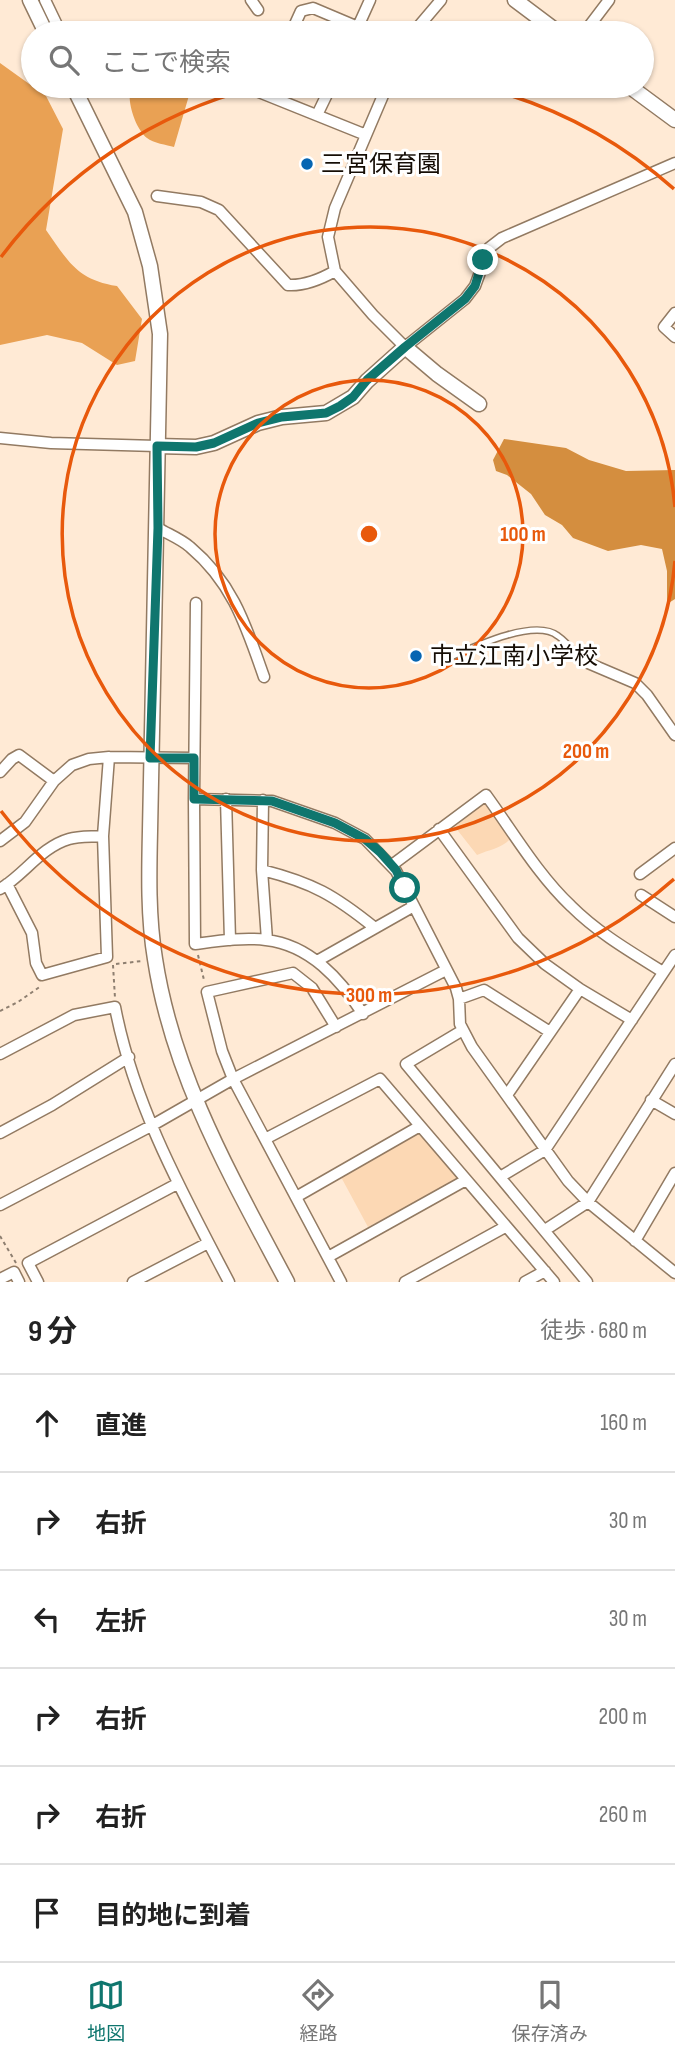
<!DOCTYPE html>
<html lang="ja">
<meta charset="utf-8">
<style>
:root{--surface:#fff;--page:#f6f6f6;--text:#222;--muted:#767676;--line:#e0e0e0;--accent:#0f766e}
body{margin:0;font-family:"Sofia Sans Condensed","Noto Sans JP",sans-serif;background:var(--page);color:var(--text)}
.stop{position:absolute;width:21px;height:21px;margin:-16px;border:5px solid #0f766e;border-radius:50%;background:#fff}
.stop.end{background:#0f766e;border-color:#fff;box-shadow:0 2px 7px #0008}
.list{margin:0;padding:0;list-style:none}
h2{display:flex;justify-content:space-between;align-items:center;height:91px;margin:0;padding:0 28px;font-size:30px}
h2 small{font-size:23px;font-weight:400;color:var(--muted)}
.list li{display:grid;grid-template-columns:46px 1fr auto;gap:21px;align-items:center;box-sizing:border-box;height:98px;padding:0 28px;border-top:2px solid var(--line)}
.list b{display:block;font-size:26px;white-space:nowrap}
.list em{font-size:23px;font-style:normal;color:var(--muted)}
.icon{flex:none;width:38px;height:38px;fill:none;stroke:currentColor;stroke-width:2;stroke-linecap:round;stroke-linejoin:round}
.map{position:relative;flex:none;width:675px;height:1282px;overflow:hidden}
.search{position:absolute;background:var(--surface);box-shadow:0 2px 5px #0004;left:21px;right:21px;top:21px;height:77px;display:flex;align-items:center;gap:18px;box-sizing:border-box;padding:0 24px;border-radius:38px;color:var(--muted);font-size:26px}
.sheet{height:679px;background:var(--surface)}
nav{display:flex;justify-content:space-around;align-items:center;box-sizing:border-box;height:98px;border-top:2px solid var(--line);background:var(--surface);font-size:19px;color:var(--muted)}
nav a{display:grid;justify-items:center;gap:4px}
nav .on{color:var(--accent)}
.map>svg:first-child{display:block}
</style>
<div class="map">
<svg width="675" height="1282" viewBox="0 0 675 1282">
<rect width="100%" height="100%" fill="#ffead5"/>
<path fill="#fcd8b4" d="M 486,801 L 512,837 C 502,849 490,849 477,855 L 455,827 Z
M 419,1132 L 459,1179 L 368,1227 L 341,1177 Z"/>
<path fill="#e9a154" d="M 0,63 L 46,96 L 63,129 L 46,230 C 68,261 77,280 117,286 L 142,319 L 135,361 L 117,365 L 82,343 L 47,335 L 0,345 Z
M 131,86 L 190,86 L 190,92 L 174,147 C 167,145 153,143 147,138 C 135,128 126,100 131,86 Z"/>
<path fill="#d48e3f" d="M 504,439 L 566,448 L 589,460 L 626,471 L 675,470 L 675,599 L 667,604 L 667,571 L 662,549 L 641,545 L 608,551 L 573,538 L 562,525 L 545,515 L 531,494 L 507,475 L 496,471 L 493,460 Z"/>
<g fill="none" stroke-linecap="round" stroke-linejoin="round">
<g stroke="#927a62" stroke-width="8">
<path id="lane" d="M 444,660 C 469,649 534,617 558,636 C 567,642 574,652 581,660"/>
</g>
<g stroke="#927a62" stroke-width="13">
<path id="street" d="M 45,0 L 57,25 L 45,32
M 251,0 L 258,10
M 356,31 L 370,0
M 291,33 L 301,11 L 313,8 L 358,27
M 413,33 L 441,0
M 584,33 L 609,0
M 244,86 L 366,135
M 387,86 L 335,208 L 328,237 L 335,271 L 373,315 L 405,347 L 465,299 L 475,286 L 489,248 L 502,238 L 675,163
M 317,115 L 331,86
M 157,196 L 201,202 L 219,210 L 288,285 C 305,286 321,279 335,271
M 675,313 L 664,327 L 675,337
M 0,438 L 51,443 L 157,446
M 158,528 C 168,534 181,539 190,547 C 233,583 246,626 264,677
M 196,603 L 194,799 L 195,944 C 218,941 244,937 266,940 C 310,945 340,979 363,1014
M 581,660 L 635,683 L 647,695 L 675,735
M 0,772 L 12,759 L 19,755 L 54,781
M 194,799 L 272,801 L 335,823 L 365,839 L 396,871 L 456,988 L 459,999 L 460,1024 L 472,1047 L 568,1181 L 588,1202 L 675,1273
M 226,799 L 230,940
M 263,800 L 262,870 L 267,940
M 439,829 L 518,938 L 545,964 L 580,989 L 632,1020
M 0,841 L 25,822 L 54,781 L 72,765 L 89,759 L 109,757 L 194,758
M 392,865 L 486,795 C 513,832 538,875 571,906 C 598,933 631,952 663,972
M 262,870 C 313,883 334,895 375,928
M 640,874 L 675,848
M 7,884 L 32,933 L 36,963 L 42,975 L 107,957 L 103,836 L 109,757
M 0,889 C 24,875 41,847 69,839 C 79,836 92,837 103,836
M 641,895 L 675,917
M 317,961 L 414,906
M 459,999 L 484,990 L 550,1032
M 336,1027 L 312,988 L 293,973 L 207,992 L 222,1051 L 233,1079 L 341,1282
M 463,1030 L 406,1064 L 587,1282
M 0,1054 L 74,1015 L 115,1007 C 134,1106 183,1194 229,1282
M 507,1095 L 580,989
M 651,1100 L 675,1114
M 0,1133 L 52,1105 L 129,1057
M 265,1139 L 380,1079 L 554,1282
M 500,1177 L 545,1150 L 675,955
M 296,1197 L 420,1126
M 0,1205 L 151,1126 L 233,1079 L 446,970
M 545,1230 L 588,1202 L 675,1064
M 635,1241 L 675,1173
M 328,1257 L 466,1180
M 0,1279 L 14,1272 L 19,1282
M 38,1282 L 28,1263 L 177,1184
M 133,1282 L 208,1243
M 405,1282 L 505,1227
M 525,1282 L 545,1271"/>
</g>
<g stroke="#927a62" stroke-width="17">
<path id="secondary" d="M 30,0 L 46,33
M 515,0 L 559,33
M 73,86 L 135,212 L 150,266 L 160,334 L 150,831 C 149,873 148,917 155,959 C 173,1077 232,1178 287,1282
M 629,86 L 675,120
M 157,446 L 196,447 L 214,443 L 258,423 L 282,417 L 326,413 L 353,397 L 367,381 L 405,347 L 437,374 L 479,404"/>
</g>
<path stroke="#8e7f70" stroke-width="2" stroke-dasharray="3.5 3.5" stroke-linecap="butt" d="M 198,955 L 204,980
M 116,964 L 142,961
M 113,965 L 115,998
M 0,1011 L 18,1002 L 41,986
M 0,1236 L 16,1263"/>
<use href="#lane" stroke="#fff" stroke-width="5"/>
<use href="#street" stroke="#fff" stroke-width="10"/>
<use href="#secondary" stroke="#fff" stroke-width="14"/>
</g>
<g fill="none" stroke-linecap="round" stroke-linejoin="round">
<path stroke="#0f766e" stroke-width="9" d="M 405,888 L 396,870 L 380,852 L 365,839 L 335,823 L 272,801 L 194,799 L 194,758 L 150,758 L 158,528 L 157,446 L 196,447 L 214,443 L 258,423 L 282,417 L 326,413 L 340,406 L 353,397 L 367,380 L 405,347 L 465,299 L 475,286 L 483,260"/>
</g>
<g fill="none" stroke="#e8590c" stroke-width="3.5">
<circle cx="369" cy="534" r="154"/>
<path d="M675 561A307 307 0 1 1 675 507"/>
<path d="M674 879A461 461 0 0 1 1 811M1 257A461 461 0 0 1 257 87M481 87A461 461 0 0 1 674 189"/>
</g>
<g fill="#0665b2" stroke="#fff" stroke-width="2.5">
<circle cx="307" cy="164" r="7"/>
<circle cx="416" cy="656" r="7"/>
</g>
<g text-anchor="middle" stroke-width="6" stroke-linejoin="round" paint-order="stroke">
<g font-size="24" fill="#150d05" stroke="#fff" text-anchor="start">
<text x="321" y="172">三宮保育園</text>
<text x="430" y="664">市立江南小学校</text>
</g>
</g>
<circle cx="369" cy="534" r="10" fill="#e8590c" stroke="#fff" stroke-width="3.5"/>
<g font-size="21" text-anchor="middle" font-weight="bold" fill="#e8590c" stroke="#fff" stroke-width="6" stroke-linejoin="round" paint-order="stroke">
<text x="523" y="541">100 m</text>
<text x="586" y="758">200 m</text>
<text x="369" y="1002">300 m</text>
</g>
</svg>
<div class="stop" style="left:405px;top:888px"></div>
<div class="stop end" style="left:483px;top:260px"></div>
<div class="search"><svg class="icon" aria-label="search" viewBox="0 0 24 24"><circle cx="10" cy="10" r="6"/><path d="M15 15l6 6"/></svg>ここで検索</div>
</div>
<section class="sheet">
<h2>9 分<small>徒歩 · 680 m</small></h2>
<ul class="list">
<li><svg class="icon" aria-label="ahead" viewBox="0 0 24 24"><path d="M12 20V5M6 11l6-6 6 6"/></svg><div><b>直進</b></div><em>160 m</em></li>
<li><svg class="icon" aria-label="right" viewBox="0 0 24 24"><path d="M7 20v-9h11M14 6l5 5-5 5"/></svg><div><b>右折</b></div><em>30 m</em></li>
<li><svg class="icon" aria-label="left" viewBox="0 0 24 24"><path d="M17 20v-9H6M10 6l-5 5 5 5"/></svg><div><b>左折</b></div><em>30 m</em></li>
<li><svg class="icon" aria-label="right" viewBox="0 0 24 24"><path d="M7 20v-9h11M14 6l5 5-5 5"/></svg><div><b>右折</b></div><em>200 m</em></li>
<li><svg class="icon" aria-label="right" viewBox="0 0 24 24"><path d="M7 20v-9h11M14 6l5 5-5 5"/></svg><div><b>右折</b></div><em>260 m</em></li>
<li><svg class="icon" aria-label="arrive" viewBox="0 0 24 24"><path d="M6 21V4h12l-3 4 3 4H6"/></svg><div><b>目的地に到着</b></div></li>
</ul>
</section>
<nav>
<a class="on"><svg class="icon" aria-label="map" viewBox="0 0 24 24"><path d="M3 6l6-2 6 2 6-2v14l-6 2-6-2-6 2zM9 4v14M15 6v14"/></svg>地図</a>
<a><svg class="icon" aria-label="directions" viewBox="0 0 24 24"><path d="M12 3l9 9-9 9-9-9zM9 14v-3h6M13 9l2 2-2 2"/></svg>経路</a>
<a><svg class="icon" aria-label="saved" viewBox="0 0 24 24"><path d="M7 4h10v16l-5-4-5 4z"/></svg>保存済み</a>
</nav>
